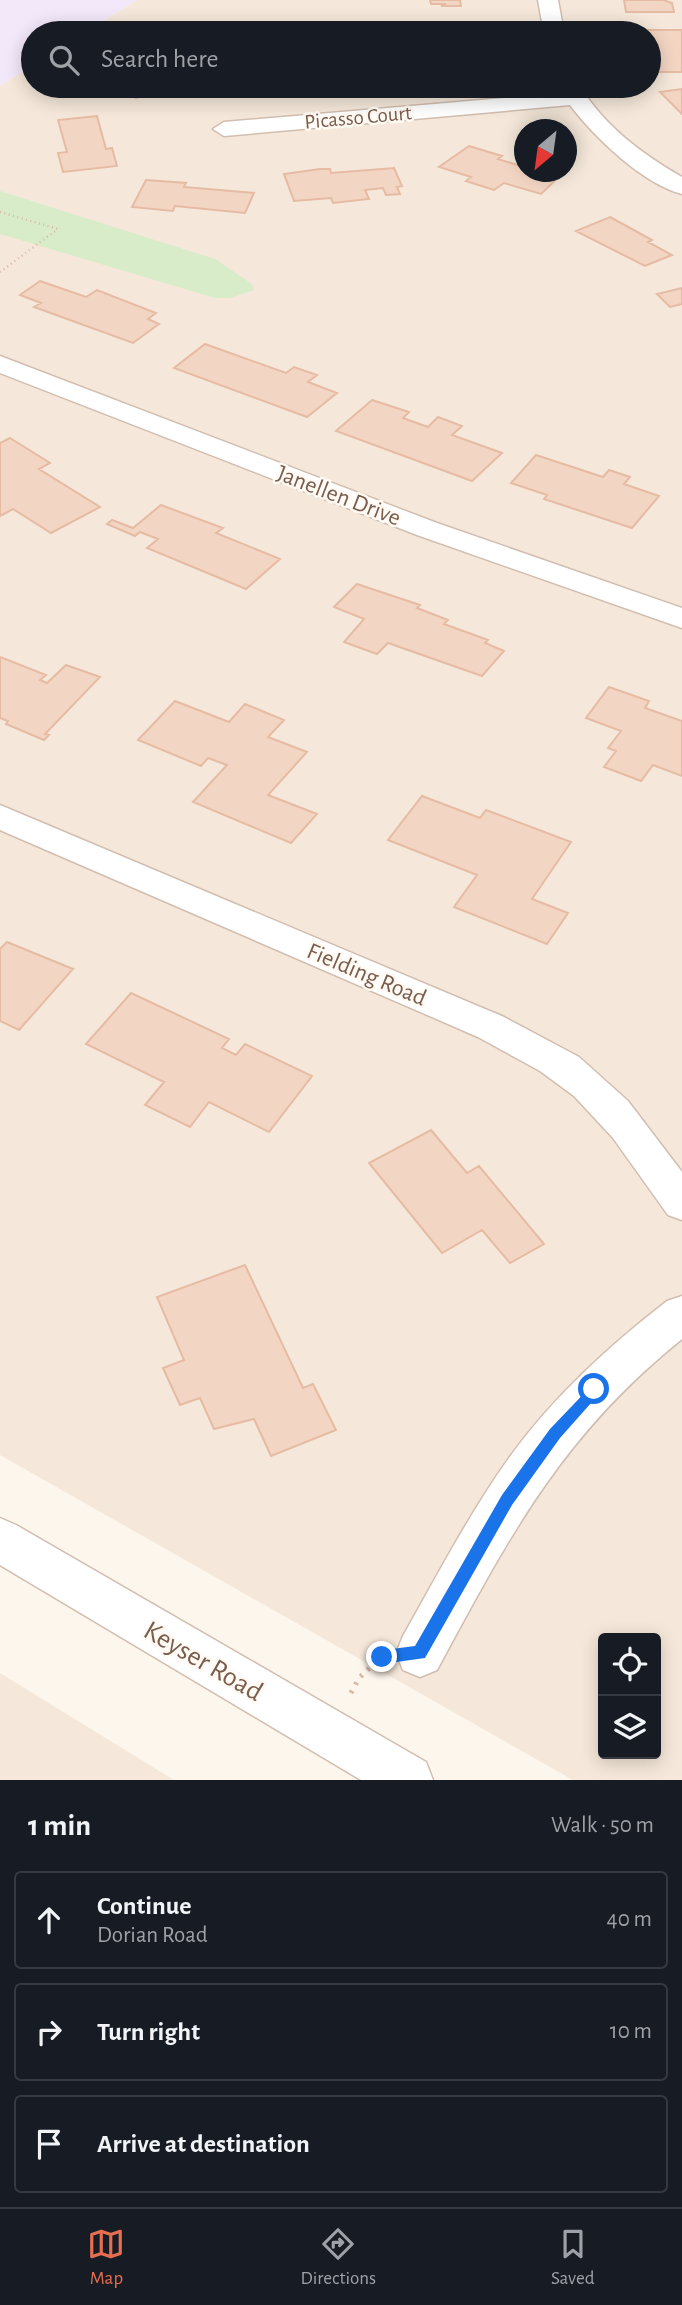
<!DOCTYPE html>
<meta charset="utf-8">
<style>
:root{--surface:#171b24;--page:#242831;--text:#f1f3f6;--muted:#9ea1a6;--line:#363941;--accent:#e76f51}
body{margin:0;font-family:"Alegreya Sans",sans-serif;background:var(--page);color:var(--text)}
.controls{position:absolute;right:21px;bottom:21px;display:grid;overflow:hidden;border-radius:7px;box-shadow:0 4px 18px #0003}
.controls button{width:63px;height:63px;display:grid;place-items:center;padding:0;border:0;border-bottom:2px solid var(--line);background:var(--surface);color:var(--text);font:35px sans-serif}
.compass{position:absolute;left:514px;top:119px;width:63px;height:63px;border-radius:50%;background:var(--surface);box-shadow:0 4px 18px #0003;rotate:209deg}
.stop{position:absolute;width:21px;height:21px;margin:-16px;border:5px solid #1a73e8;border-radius:50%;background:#fff}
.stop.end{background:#1a73e8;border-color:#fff;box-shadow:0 2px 7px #0008}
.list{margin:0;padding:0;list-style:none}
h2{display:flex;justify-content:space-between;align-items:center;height:91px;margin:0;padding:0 28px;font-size:30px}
h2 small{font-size:23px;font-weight:400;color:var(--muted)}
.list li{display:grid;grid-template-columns:46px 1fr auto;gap:21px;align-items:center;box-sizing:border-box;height:98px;margin:0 14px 14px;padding:0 14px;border:2px solid var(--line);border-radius:7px}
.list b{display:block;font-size:26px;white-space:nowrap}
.list p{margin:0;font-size:23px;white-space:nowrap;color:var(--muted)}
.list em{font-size:23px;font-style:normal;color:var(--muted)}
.icon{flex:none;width:38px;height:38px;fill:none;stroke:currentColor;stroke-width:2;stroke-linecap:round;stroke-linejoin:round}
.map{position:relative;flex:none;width:682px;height:1780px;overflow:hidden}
.search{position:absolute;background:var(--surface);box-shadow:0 4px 18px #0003;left:21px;right:21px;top:21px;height:77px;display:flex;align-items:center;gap:18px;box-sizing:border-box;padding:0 24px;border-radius:38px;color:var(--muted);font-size:26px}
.sheet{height:427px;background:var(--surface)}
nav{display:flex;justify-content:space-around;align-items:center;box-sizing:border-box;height:98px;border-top:2px solid var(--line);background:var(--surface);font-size:19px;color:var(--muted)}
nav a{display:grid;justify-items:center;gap:4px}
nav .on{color:var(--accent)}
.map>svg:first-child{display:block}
</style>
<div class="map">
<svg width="682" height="1780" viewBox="0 0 682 1780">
<rect width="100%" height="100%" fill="#fdf6ec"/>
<path fill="#f5e8da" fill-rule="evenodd" d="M 137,0 L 682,0 L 682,1780 L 573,1780 L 0,1455 L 0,86 L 33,65 L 33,86 L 649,86 L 649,33 L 84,33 ZM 524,130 L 566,130 L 566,172 L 524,172 ZM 603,1638 L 656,1638 L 656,1754 L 603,1754 Z
M 0,1673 L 174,1780 L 0,1780 Z"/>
<path fill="#f3e8fa" d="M 0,0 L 137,0 L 84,33 L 33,33 L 33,65 L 0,86 Z"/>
<path fill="#d8ecc9" d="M 0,191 L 215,259 L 252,284 L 254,290 L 230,298 L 215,298 L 0,234 Z"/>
<path fill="#f3d5c3" stroke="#e6bba3" stroke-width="2" d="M 430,0 L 460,0 L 461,6 L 441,6 L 446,4 L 431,4 Z
M 624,0 L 663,0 L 672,3 L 674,12 L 626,12 Z
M 434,29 L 466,29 L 467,33 L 434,33 Z
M 633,30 L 682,30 L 682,72 L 650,72 L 649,33 L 634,33 Z
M 118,86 L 182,86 L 136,98 Z
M 682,89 L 682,114 L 660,92 Z
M 97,116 L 106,149 L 112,148 L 117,166 L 63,172 L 58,153 L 67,152 L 58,120 Z
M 469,146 L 502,156 L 498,159 L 524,167 L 524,172 L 562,174 L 541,194 L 504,183 L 494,190 L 466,181 L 471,177 L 439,167 Z
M 394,168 L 402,186 L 397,187 L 400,194 L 386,195 L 383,188 L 365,190 L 369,199 L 333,203 L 331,198 L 294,201 L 284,174 L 320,169 L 330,169 L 331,173 Z
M 146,180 L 186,183 L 184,187 L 254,193 L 245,213 L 175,206 L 173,211 L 132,207 Z
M 610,217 L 652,240 L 648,242 L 672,255 L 645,266 L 576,231 Z
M 40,281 L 86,297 L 97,290 L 156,313 L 148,319 L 159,324 L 133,343 L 34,307 L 41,303 L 20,295 Z
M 682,288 L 682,304 L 670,307 L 657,294 Z
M 205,344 L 286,373 L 294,367 L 317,375 L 308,382 L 337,393 L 307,417 L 174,368 Z
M 372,400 L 409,412 L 403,418 L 428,427 L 438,417 L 462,426 L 452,435 L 502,453 L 472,481 L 336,431 Z
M 10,438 L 50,463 L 39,469 L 100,507 L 51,533 L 13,509 L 0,516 L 0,443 Z
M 536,455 L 603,477 L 609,470 L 630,477 L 624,484 L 659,496 L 632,528 L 544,499 L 547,495 L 511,483 Z
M 161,505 L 223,528 L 216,533 L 280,559 L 246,589 L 147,548 L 158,539 L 140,532 L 135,536 L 107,524 L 112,520 L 133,528 Z
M 357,584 L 420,605 L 417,608 L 448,620 L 444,624 L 488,640 L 485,643 L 504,651 L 482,676 L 388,643 L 377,654 L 344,642 L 364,619 L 334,607 Z
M 0,657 L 46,675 L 40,680 L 47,683 L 66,665 L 100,677 L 45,734 L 49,735 L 44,740 L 6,724 L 8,721 L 0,718 Z
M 609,687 L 649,701 L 645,708 L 682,721 L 682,776 L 653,765 L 641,781 L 604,767 L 616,751 L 608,748 L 621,731 L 586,718 Z
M 175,701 L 229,722 L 245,704 L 284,720 L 268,737 L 307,752 L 268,795 L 317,814 L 291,843 L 193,802 L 227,765 L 208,758 L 201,766 L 138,740 Z
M 422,796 L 480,818 L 486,810 L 571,842 L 532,899 L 568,913 L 547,944 L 454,907 L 477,875 L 388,840 Z
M 7,942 L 73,969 L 19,1030 L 0,1021 L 0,949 Z
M 131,993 L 229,1039 L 222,1048 L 236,1055 L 245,1044 L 312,1076 L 269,1132 L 209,1102 L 190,1127 L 145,1105 L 164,1082 L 86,1044 Z
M 431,1130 L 467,1173 L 479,1166 L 544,1244 L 510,1263 L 482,1230 L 442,1253 L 369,1163 Z
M 245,1265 L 303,1388 L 313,1384 L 336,1430 L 271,1456 L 254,1419 L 214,1429 L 200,1398 L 180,1405 L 163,1368 L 184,1360 L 157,1297 Z"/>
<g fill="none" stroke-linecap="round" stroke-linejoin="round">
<g stroke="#d1beb0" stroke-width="3">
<path id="minor" d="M 538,0 L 558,0 L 564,33 L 544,33 Z
M 558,86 L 580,86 C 604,126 642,154 682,177 L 682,194 C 643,184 594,137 570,105 L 224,136 L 213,129 L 224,122 L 562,93 Z
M 0,356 L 437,523 L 682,608 L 682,628 L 417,535 L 0,373 Z
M 0,805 L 504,1017 L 579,1057 L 628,1101 L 682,1172 L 682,1220 L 668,1215 L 613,1138 L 574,1096 L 540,1071 L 478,1037 L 0,830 Z
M 682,1296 L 682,1339 C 561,1436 509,1537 437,1670 L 420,1677 L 403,1670 L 396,1653 L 403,1636 C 437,1576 469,1514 509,1458 C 553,1397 608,1347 667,1301 Z
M 0,1518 L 16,1525 L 426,1762 L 433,1780 L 361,1780 L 0,1565 Z"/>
</g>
<path stroke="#d9b8a5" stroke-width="2.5" stroke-dasharray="1 3.5" stroke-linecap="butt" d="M 0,212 L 58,229
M 0,272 L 58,229"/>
<path stroke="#d9b8a5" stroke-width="5" stroke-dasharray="2.5 7" stroke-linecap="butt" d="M 351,1693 L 359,1678 L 376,1662"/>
<use href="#minor" fill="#fff" fill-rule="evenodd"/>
</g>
<path fill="#1a73e8" d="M 594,1383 L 602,1389 L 599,1394 L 560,1438 L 512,1505 L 425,1658 L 382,1664 L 376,1662 L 376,1651 L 415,1646 L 502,1495 L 550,1429 Z"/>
<g text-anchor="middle" stroke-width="5" stroke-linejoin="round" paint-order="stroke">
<g font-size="21" fill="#7a5c4d" stroke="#fffaf3">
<text transform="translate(358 117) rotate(-5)" y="7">Picasso Court</text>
</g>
<g font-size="24" fill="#7a5c4d" stroke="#fffaf3">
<text transform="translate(339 495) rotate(21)" y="8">Janellen Drive</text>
<text transform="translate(367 974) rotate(23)" y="8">Fielding Road</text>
</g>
<g font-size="28" fill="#7a5c4d" stroke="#fffaf3">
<text transform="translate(204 1660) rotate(30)" y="10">Keyser Road</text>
</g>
</g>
</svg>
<div class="controls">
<button><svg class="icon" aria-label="locate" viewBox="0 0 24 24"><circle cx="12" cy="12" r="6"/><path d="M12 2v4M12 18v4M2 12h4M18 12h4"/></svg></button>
<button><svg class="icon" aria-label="layers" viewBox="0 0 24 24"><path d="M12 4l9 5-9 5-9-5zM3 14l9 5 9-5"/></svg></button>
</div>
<svg class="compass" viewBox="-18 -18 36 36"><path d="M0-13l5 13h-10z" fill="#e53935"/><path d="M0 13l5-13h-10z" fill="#9ea1a6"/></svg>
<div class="stop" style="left:594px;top:1389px"></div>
<div class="stop end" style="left:382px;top:1657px"></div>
<div class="search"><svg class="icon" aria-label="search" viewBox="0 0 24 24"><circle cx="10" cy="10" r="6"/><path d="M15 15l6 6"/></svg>Search here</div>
</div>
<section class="sheet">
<h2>1 min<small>Walk · 50 m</small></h2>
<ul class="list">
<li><svg class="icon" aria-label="ahead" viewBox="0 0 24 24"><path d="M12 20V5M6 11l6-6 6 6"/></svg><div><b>Continue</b><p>Dorian Road</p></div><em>40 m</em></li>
<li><svg class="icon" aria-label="right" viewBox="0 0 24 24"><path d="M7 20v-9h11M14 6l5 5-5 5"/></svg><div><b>Turn right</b></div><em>10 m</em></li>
<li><svg class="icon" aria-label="arrive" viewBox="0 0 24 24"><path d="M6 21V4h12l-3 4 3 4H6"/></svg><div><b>Arrive at destination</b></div></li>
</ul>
</section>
<nav>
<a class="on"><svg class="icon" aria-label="map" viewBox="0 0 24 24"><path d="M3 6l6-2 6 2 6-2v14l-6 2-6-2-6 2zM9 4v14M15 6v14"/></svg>Map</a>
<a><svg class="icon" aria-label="directions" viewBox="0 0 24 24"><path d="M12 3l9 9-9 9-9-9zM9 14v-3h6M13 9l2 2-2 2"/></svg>Directions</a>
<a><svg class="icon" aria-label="saved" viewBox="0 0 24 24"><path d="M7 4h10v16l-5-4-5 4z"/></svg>Saved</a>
</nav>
